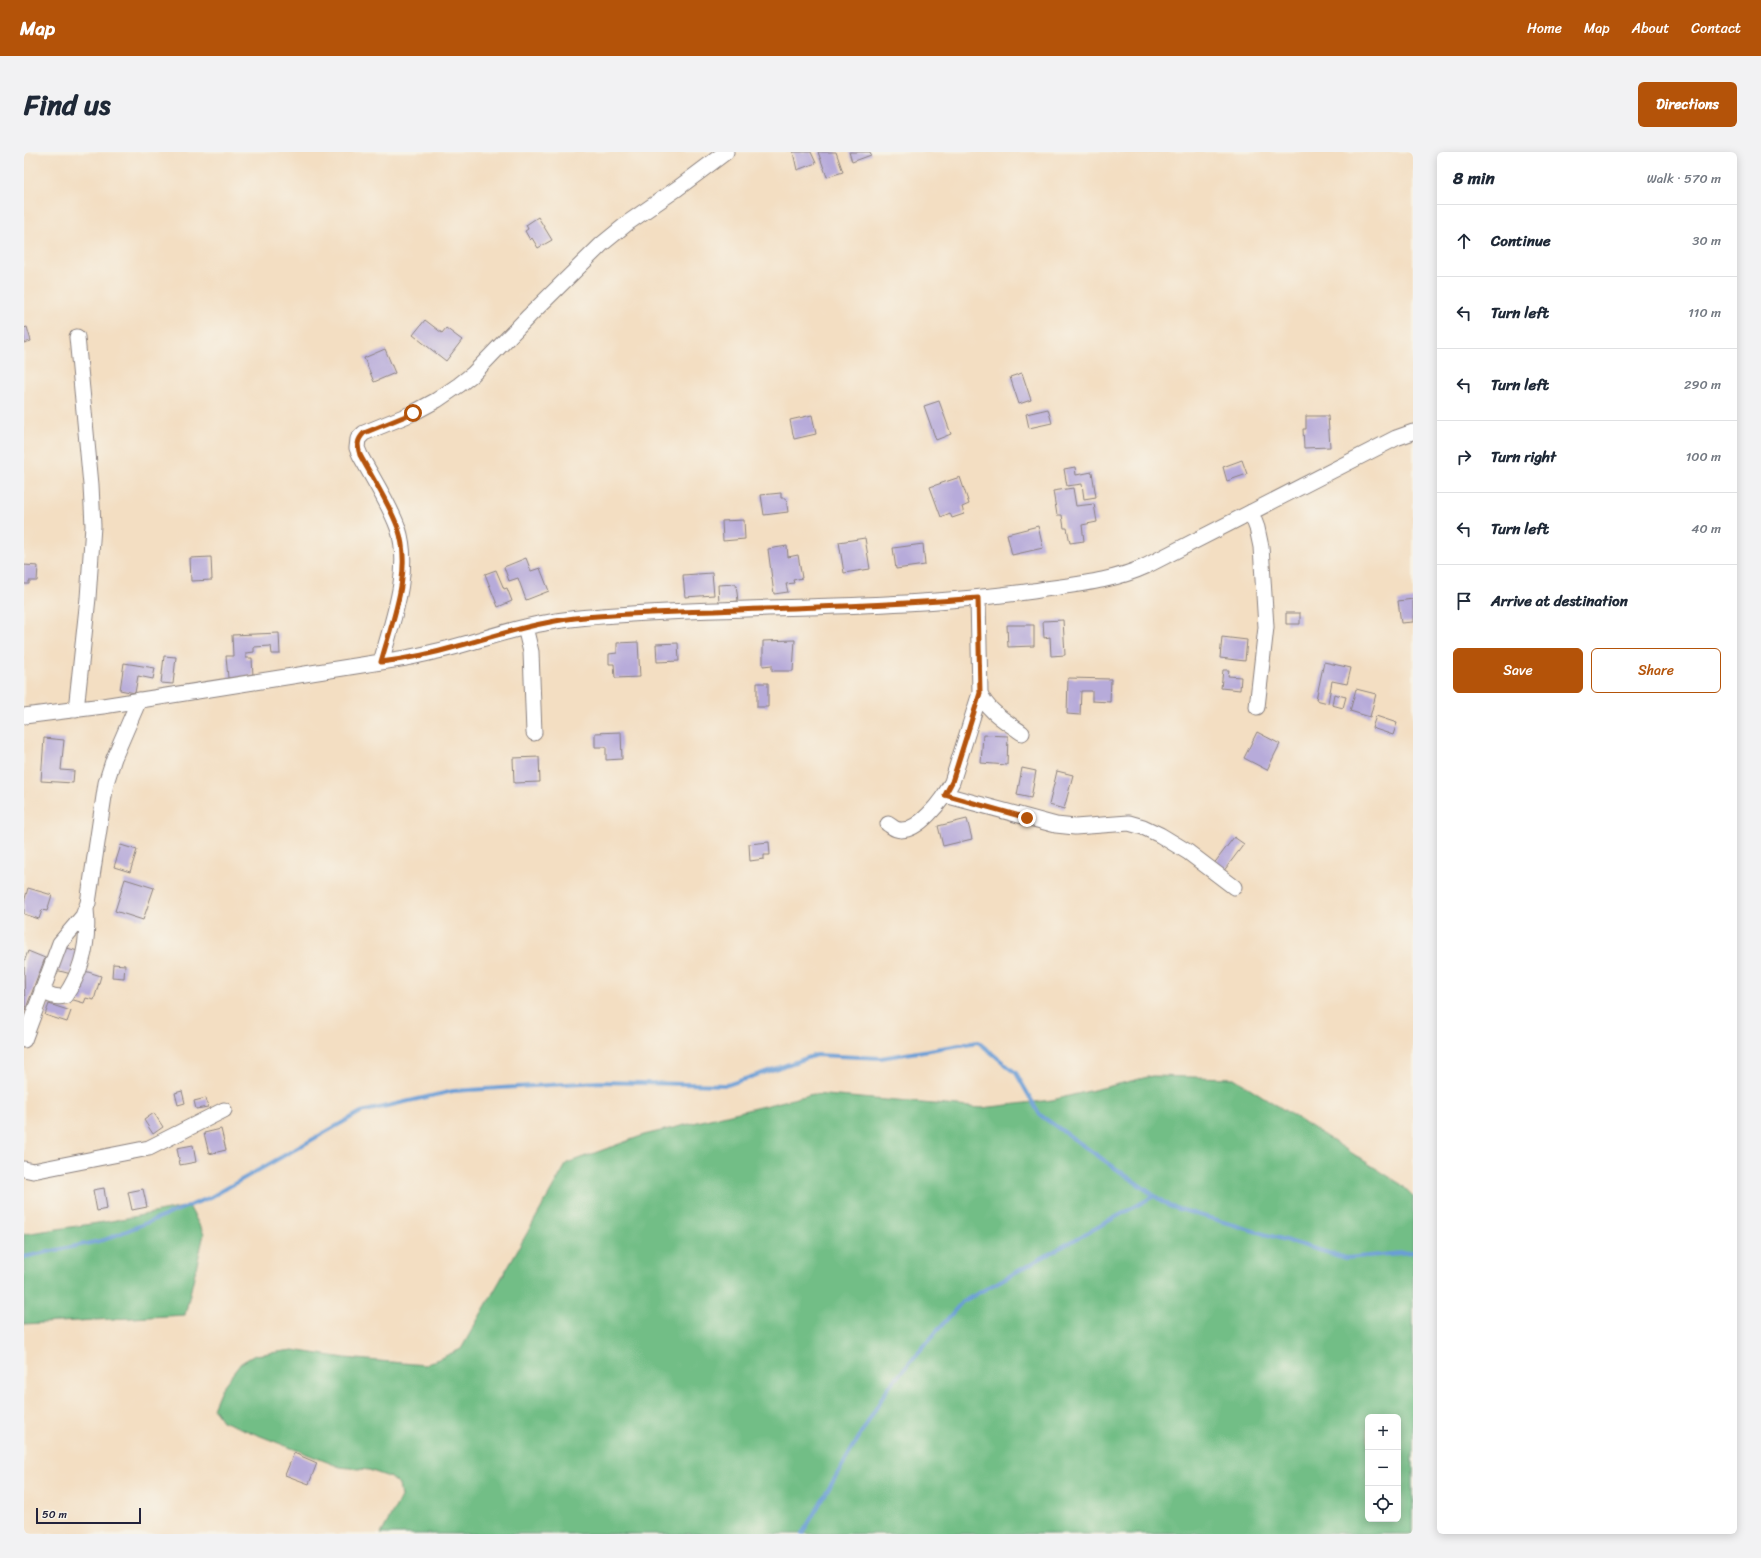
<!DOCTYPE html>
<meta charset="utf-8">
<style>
:root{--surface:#fff;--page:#f2f2f3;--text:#1f2937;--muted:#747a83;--line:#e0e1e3;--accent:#b45309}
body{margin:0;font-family:Sriracha,sans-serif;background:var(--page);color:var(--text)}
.controls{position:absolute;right:12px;bottom:12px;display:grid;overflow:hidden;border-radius:6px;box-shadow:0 2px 10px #0003}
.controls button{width:36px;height:36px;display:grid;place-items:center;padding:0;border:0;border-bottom:1px solid var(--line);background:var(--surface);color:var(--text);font:20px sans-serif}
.scale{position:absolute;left:12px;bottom:10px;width:105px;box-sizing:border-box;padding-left:4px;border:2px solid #22223b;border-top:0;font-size:11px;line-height:14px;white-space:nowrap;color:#22223b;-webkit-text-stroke:3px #f7f3e8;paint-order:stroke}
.stop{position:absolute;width:12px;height:12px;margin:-9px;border:3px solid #b45309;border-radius:50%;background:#fff}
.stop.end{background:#b45309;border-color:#fff;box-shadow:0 1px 4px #0008}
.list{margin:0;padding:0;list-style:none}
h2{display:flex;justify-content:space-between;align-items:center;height:52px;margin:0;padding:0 16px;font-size:17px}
h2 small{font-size:13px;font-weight:400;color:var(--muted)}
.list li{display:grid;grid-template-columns:26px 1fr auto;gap:12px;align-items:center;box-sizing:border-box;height:72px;padding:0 16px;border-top:1px solid var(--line)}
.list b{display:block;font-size:15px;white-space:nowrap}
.list em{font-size:13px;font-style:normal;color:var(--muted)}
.actions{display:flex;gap:8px;padding:12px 16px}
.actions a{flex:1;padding:9px 0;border:1px solid var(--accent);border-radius:6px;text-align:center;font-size:14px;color:var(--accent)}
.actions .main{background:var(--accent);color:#fff}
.icon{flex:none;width:22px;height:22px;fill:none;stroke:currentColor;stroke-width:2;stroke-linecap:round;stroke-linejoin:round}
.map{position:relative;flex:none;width:1389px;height:1382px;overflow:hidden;border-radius:6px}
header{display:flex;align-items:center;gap:24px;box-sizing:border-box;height:56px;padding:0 20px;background:var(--accent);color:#fff}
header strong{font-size:19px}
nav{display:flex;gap:22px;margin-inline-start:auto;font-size:14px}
.intro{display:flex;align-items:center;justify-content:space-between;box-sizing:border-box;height:96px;padding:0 24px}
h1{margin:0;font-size:28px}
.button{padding:10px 18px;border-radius:6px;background:var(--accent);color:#fff;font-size:14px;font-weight:700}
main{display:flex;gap:24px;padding:0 24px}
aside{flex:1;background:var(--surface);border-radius:6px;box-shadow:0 2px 10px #0003}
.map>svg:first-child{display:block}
</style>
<header>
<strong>Map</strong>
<nav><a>Home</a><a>Map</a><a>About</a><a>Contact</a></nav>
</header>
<div class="intro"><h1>Find us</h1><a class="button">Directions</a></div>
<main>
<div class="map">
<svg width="1389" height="1382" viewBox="0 0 1389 1382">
<rect width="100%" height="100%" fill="#f7f3e8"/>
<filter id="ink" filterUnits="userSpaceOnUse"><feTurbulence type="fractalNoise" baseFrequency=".025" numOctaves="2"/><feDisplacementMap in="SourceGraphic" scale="8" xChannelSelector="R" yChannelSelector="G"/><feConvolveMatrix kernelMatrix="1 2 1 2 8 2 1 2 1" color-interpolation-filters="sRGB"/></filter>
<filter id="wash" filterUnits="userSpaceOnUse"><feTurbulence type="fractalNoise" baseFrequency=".012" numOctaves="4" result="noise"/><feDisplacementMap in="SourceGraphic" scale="16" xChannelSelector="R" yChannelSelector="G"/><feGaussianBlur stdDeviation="0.9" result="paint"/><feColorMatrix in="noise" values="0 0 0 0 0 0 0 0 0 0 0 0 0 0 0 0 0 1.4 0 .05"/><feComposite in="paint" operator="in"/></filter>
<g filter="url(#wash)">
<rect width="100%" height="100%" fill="#f3dec2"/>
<path fill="#72be86" stroke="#4a7060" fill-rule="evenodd" d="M 1128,924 L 1210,926 L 1378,1033 L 1389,1044 L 1389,1382 L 357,1382 L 377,1345 L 375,1333 L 365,1325 L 345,1318 L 316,1315 L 198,1269 L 189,1256 L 197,1237 L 217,1211 L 231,1203 L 269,1198 L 321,1206 L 401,1213 L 437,1197 L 543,1011 L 620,983 L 789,942 L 958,956 L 1028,948 ZM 1344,1265 L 1374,1265 L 1374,1367 L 1344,1367 Z
M 165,1054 L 180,1082 L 161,1163 L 0,1172 L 0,1082 L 87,1069 Z"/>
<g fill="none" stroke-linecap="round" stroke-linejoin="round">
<path stroke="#6b9ed6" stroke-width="4" d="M 0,1105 L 80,1088 L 187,1045 L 337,960 L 429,939 L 574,930 L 703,933 L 792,903 L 857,906 L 954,890 L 992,921 L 1016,963 L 1145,1054 L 1322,1106 L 1389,1100
M 778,1382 L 864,1236 L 938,1150 L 1130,1044"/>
</g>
<g id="blocks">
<path fill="#b7abda" d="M 769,0 L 787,0 L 792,11 L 773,18 Z
M 794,0 L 812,0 L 819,20 L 803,25 Z
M 825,0 L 846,0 L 847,3 L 828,10 Z
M 514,65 L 528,88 L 514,96 L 508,86 L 506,88 L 501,79 L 504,77 L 502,73 Z
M 401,168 L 418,181 L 422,176 L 438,188 L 422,209 L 389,183 Z
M 3,175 L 7,189 L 0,191 L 0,176 Z
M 361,197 L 371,221 L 350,230 L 340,206 Z
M 998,221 L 1007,248 L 995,252 L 986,225 Z
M 915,249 L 927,282 L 912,288 L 900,254 Z
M 1024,257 L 1028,271 L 1005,276 L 1002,262 Z
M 788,263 L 792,282 L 770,287 L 766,268 Z
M 1282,264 L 1304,264 L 1306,295 L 1280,296 L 1279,277 L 1282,277 Z
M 1218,308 L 1223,322 L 1203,329 L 1199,315 Z
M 1051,315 L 1052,323 L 1068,320 L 1072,345 L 1060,347 L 1058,332 L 1043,334 L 1040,317 Z
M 936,325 L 945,352 L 938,355 L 940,362 L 928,366 L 926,361 L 917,365 L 906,335 Z
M 1049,336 L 1052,354 L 1070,352 L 1073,370 L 1058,373 L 1060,389 L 1046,391 L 1043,376 L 1040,376 L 1038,363 L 1033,363 L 1029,339 Z
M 757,341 L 757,346 L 762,346 L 764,360 L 740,363 L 737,343 Z
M 720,368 L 721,387 L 699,389 L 698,369 Z
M 1014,374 L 1019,396 L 988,403 L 983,382 Z
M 841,386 L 846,417 L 820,421 L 815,390 Z
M 899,392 L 901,413 L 872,417 L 869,396 Z
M 763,394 L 764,405 L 774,403 L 778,426 L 769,428 L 770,431 L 762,432 L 764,440 L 750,442 L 744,397 Z
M 187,405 L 188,428 L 167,429 L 166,406 Z
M 502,406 L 507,419 L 516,416 L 525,439 L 502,448 L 494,426 L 485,429 L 480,415 Z
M 0,413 L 14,414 L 13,429 L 5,429 L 5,432 L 0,432 Z
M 472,418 L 480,437 L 483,436 L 488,449 L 474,455 L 461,422 Z
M 688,421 L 690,443 L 661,445 L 659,423 Z
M 712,432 L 714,449 L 695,451 L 694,433 Z
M 1389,447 L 1389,470 L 1377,471 L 1374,449 Z
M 1262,461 L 1276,461 L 1276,472 L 1262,472 Z
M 1039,468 L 1041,503 L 1027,504 L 1026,485 L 1020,486 L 1019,469 Z
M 983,473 L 1010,473 L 1010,494 L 984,495 Z
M 255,481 L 256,502 L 248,502 L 247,494 L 230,495 L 230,500 L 222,501 L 222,506 L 228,506 L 229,524 L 204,526 L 202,504 L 209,504 L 208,483 Z
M 1198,485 L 1223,488 L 1221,509 L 1196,506 Z
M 771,488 L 769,519 L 748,519 L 748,513 L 739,514 L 739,489 Z
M 614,490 L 616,525 L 591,526 L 590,512 L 585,512 L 585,502 L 593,501 L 593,491 Z
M 654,491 L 655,509 L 633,510 L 632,492 Z
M 140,504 L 152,505 L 149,532 L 137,531 Z
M 1300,510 L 1327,516 L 1323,532 L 1308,529 L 1304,551 L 1292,548 Z
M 100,511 L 131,516 L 129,527 L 114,524 L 111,541 L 96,538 Z
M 1199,518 L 1205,518 L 1204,524 L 1217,525 L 1216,538 L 1197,536 Z
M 1044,526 L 1087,527 L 1086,550 L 1068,549 L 1068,539 L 1057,539 L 1056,563 L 1043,562 Z
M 733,531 L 744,531 L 744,555 L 733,555 Z
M 1332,537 L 1352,542 L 1346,565 L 1326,559 Z
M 1310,542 L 1322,545 L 1319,556 L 1308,553 Z
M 1352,564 L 1373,571 L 1369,583 L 1348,576 Z
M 597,580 L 598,607 L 582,608 L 582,595 L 571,595 L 571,581 Z
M 1233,580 L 1256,592 L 1243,618 L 1220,606 Z
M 959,583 L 984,584 L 983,613 L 957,611 Z
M 20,586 L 40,588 L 37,618 L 50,619 L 49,631 L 17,629 Z
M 515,605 L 516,630 L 490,631 L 489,606 Z
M 998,616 L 1012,619 L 1007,646 L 993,643 Z
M 1033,619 L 1049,623 L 1040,657 L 1025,653 Z
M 943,667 L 948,687 L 919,694 L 914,674 Z
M 1210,685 L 1220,692 L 1199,720 L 1189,713 Z
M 745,690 L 746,703 L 740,703 L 740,707 L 726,709 L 725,692 Z
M 97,693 L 113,698 L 106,720 L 90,715 Z
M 101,727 L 130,736 L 119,768 L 91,759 Z
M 4,736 L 28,743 L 23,759 L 18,758 L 15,767 L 0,762 L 0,750 Z
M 39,795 L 54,799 L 47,822 L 32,818 Z
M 4,799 L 21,806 L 1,859 L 0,810 Z
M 89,812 L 101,813 L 100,826 L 88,825 Z
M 61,819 L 77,824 L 70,848 L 62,846 L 60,851 L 46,847 L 50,833 L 56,835 Z
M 25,852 L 47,859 L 43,870 L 21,863 Z
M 158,939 L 161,951 L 154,953 L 151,941 Z
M 182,946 L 184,955 L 172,957 L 170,949 Z
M 130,961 L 139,975 L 129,982 L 120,968 Z
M 197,977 L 202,998 L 185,1002 L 180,981 Z
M 169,993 L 172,1010 L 156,1013 L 153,996 Z
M 80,1036 L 83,1057 L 73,1059 L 69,1038 Z
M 119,1037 L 123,1055 L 108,1058 L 104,1040 Z
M 270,1301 L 293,1311 L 285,1332 L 261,1323 Z"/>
</g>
</g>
<g filter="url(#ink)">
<use href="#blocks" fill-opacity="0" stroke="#8a807e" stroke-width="1"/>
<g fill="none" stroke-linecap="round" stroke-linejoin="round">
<g stroke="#8a807e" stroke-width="17">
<path id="minor" d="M 1227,360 L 1233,376 L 1237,395 L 1242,475 L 1233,555
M 954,446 L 956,541 C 963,559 983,570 998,581
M 501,475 L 507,500 L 510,581
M 357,510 C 368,470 388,418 374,376 C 365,351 349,327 336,303 L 333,296 L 334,287 L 340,281 L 389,261 L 413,248 L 435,233 L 449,222 L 505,164 L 578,92 L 605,70 L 654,36 L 702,0
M 52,558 L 64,446 L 69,374 L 67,333 L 53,185
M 0,564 L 79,554 L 382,506 C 398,503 414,499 430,495 C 460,487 490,476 521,471 C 549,465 578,464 607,462 C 741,453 875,458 1009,439 C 1045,433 1088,430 1122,414 L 1372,286 L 1389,280
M 921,643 L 1032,673 L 1051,675 L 1105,671 L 1119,675 L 1136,683 L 1164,700 L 1210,735
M 864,672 C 866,673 869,676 872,677 C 893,684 920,646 928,630 L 956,541
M 18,838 C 26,844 32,846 41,844 C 59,818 65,787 62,757
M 0,888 L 36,791 L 59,764 L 64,751 L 82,631 L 90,606 L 115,548
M 0,1017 L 9,1019 L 125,996 L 200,958"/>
</g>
<use href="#minor" stroke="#fff" stroke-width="15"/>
</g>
</g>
<g fill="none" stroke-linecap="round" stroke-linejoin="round" filter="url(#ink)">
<path stroke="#b45309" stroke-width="5" d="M 389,261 L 340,281 C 333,288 333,293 336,303 C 349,327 365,351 374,376 C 389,419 368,469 357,510 C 382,507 407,502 431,495 C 471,484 510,471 551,466 C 598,461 644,460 691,459 C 778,455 866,454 954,446 L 956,541 L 928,630 L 921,643 L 1003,666"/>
</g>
</svg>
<div class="controls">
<button>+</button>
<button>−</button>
<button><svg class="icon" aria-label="locate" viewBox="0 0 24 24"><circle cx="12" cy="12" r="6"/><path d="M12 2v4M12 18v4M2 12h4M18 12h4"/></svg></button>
</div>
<div class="scale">50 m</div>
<div class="stop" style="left:389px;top:261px"></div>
<div class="stop end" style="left:1003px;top:666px"></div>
</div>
<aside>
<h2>8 min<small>Walk · 570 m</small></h2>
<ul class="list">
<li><svg class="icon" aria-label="ahead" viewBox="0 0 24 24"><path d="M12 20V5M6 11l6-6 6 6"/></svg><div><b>Continue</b></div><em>30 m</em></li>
<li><svg class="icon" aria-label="left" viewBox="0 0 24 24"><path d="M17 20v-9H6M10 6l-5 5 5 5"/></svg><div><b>Turn left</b></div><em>110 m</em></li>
<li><svg class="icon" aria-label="left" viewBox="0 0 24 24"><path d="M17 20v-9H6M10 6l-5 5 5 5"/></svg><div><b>Turn left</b></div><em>290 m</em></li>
<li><svg class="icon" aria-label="right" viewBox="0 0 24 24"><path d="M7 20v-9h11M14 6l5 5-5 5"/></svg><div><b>Turn right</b></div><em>100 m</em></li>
<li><svg class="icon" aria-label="left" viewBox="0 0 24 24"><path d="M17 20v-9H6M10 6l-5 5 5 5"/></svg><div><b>Turn left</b></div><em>40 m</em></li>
<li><svg class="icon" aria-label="arrive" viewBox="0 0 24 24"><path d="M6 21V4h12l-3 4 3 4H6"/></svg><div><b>Arrive at destination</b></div></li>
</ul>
<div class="actions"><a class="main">Save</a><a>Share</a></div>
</aside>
</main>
